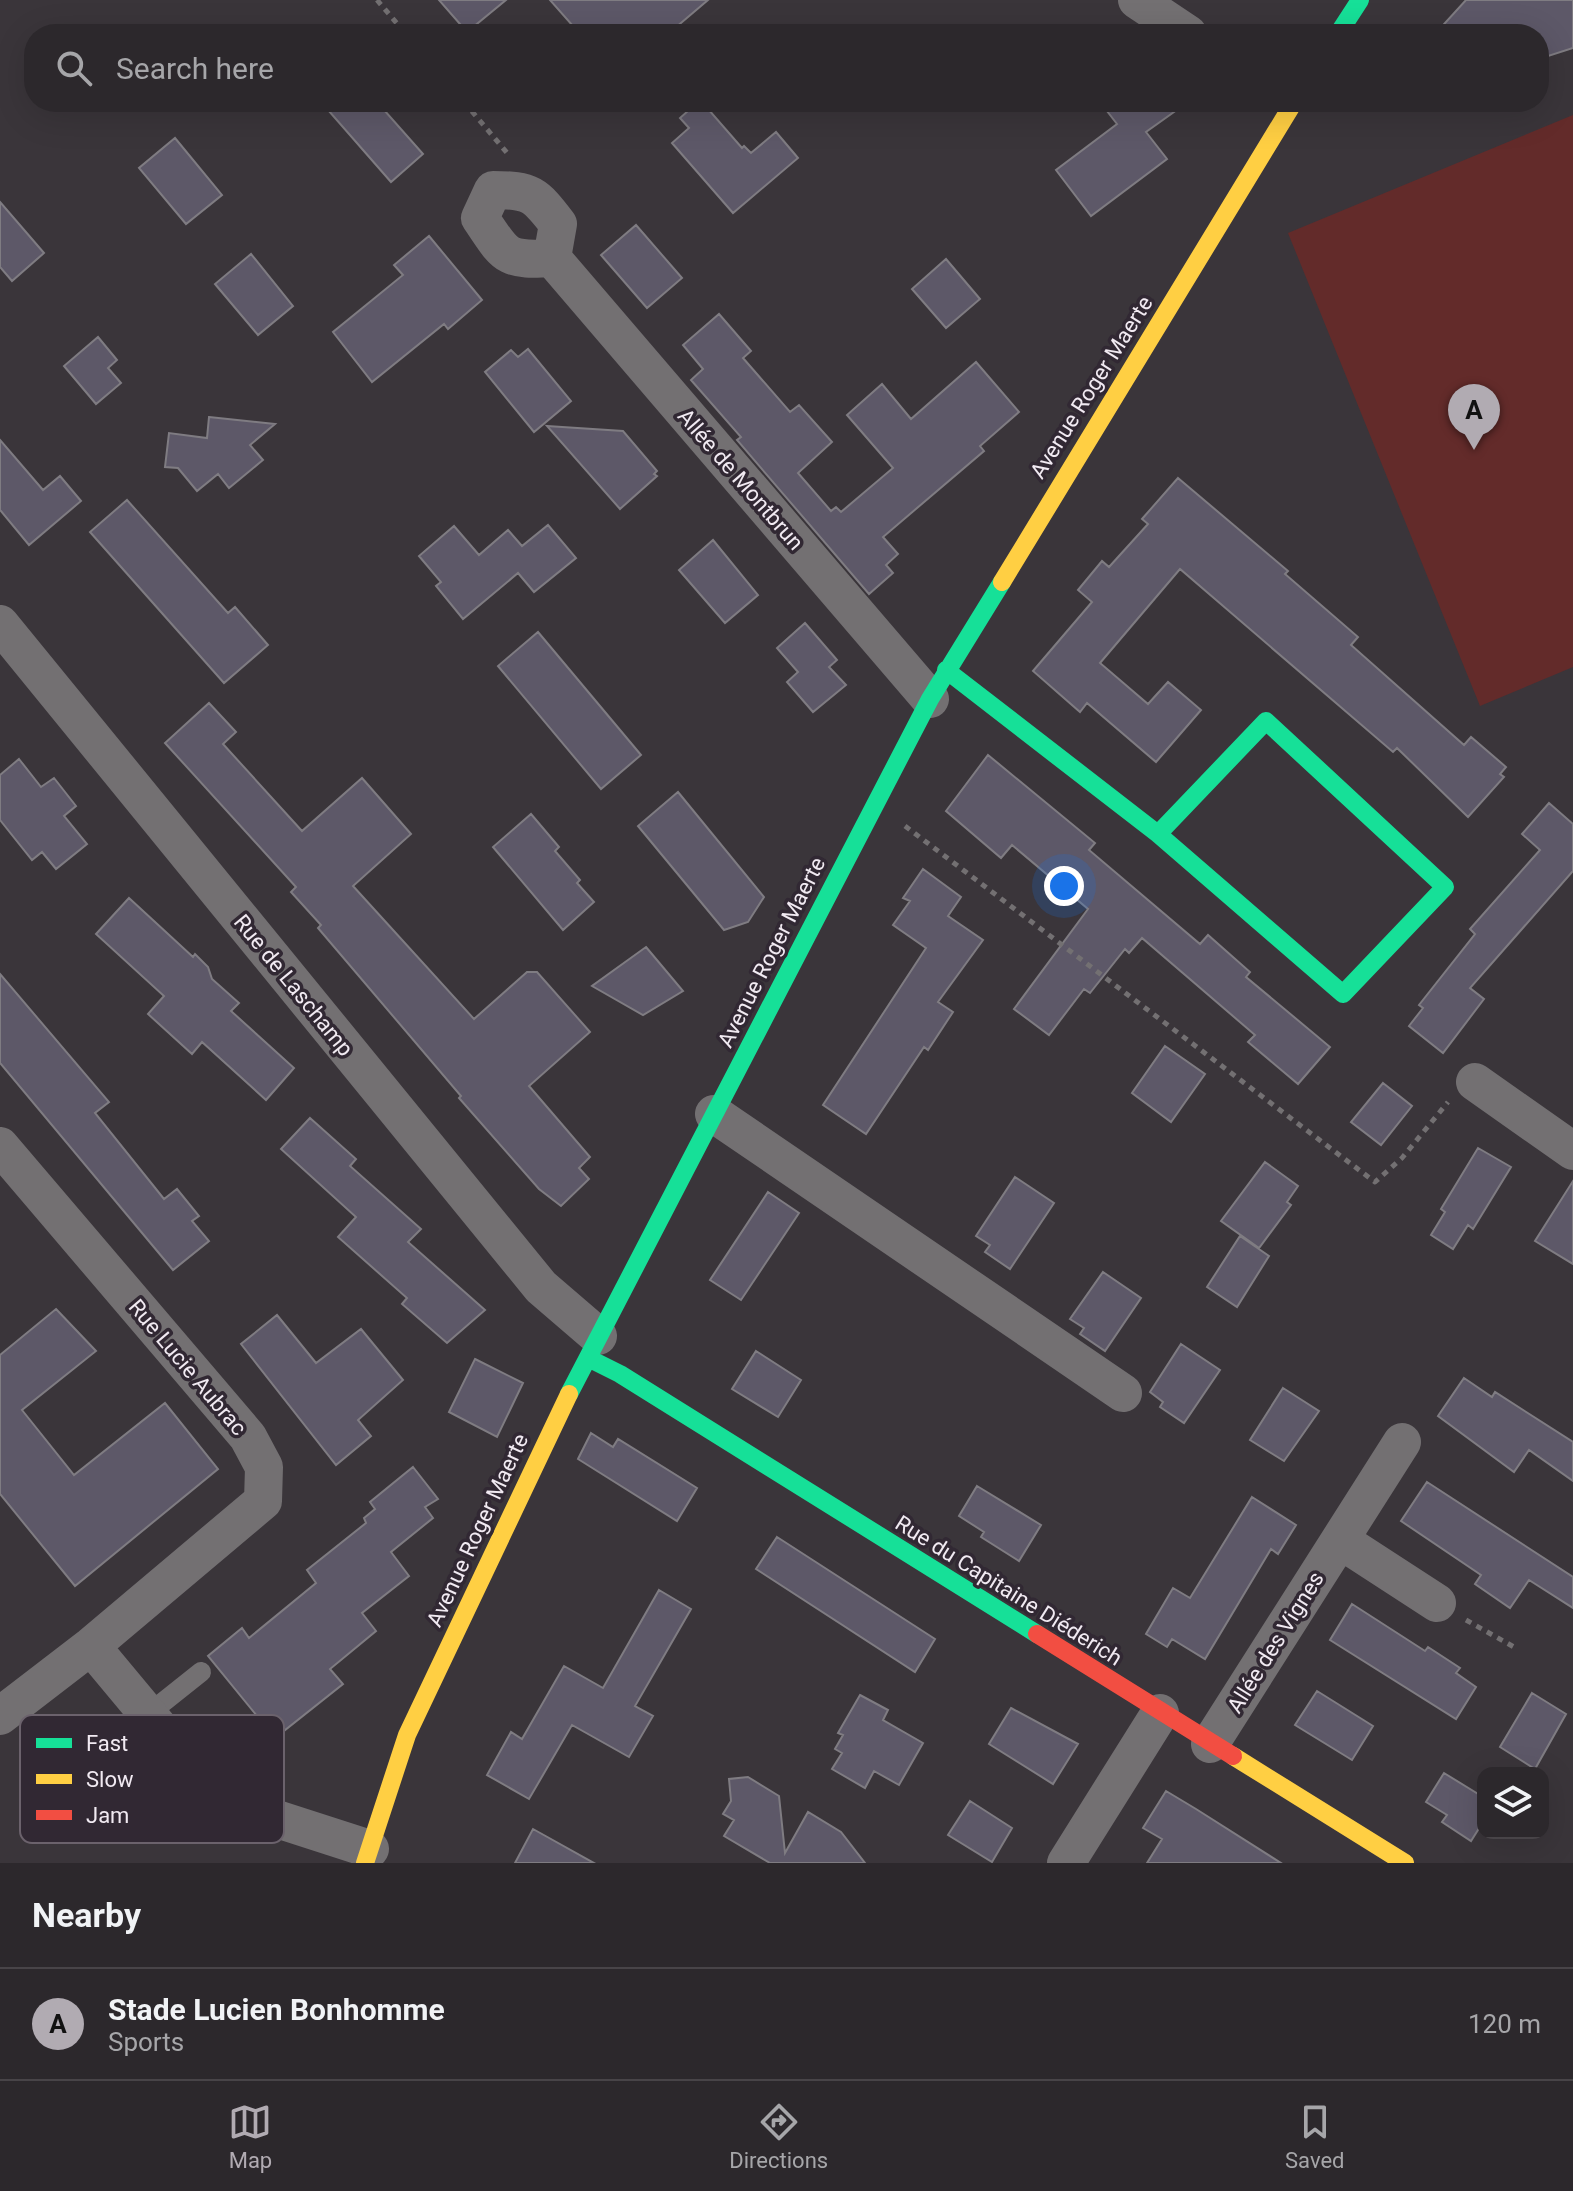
<!DOCTYPE html>
<meta charset="utf-8">
<style>
:root{--surface:#2c282c;--page:#343034;--text:#f1f3f6;--muted:#a6a6a9;--line:#484448;--accent:#b1abb2}
body{margin:0;font-family:Roboto,sans-serif;background:var(--page);color:var(--text)}
.controls{position:absolute;right:24px;bottom:24px;display:grid;overflow:hidden;border-radius:16px;box-shadow:0 8px 32px #0002}
.controls button{width:72px;height:72px;display:grid;place-items:center;padding:0;border:0;border-bottom:2px solid var(--line);background:var(--surface);color:var(--text);font:40px sans-serif}
.you{position:absolute;left:1064px;top:886px;width:28px;height:28px;margin:-20px;border:6px solid #fff;border-radius:50%;background:#1a73e8;box-shadow:0 0 0 12px #1a73e833}
.badge{display:grid;place-items:center;width:52px;height:52px;border-radius:50%;background:var(--accent);color:#111;font-size:26px;font-weight:700}
.pin{position:absolute;translate:-50% -66px;filter:drop-shadow(0 2px 4px #0008)}
.pin::after{content:'';position:absolute;top:42px;width:28px;height:24px;background:inherit;clip-path:polygon(0 0,100% 0,50% 100%)}
.list{margin:0;padding:0;list-style:none}
h2{display:flex;justify-content:space-between;align-items:center;height:104px;margin:0;padding:0 32px;font-size:34px}
h2 small{font-size:26px;font-weight:400;color:var(--muted)}
.list li{display:grid;grid-template-columns:52px 1fr auto;gap:24px;align-items:center;box-sizing:border-box;height:112px;padding:0 32px;border-top:2px solid var(--line)}
.list b{display:block;font-size:30px;white-space:nowrap}
.list p{margin:0;font-size:26px;white-space:nowrap;color:var(--muted)}
.list em{font-size:26px;font-style:normal;color:var(--muted)}
.icon{flex:none;width:44px;height:44px;fill:none;stroke:currentColor;stroke-width:2;stroke-linecap:round;stroke-linejoin:round}
.map{position:relative;flex:none;width:1573px;height:1863px;overflow:hidden}
.search{position:absolute;background:var(--surface);box-shadow:0 8px 32px #0002;left:24px;right:24px;top:24px;height:88px;display:flex;align-items:center;gap:20px;box-sizing:border-box;padding:0 28px;border-radius:32px;color:var(--muted);font-size:30px}
.sheet{height:216px;background:var(--surface)}
nav{display:flex;justify-content:space-around;align-items:center;box-sizing:border-box;height:112px;border-top:2px solid var(--line);background:var(--surface);font-size:22px;color:var(--muted)}
nav a{display:grid;justify-items:center;gap:4px}
nav .on{color:var(--accent)}
.map>svg:first-child{display:block}
</style>
<div class="map">
<svg width="1573" height="1863" viewBox="0 0 1573 1863">
<rect width="100%" height="100%" fill="#3a353a"/>
<path fill="#632b2a" d="M 1573,115 L 1573,667 L 1480,706 L 1288,233 Z"/>
<path fill="#5d5868" stroke="#7f7c82" stroke-width="2" d="M 439,0 L 506,0 L 467,32 Z
M 550,0 L 708,0 L 668,34 L 580,34 Z
M 1466,0 L 1573,0 L 1573,48 L 1539,59 L 1539,34 L 1435,34 Z
M 321,102 L 377,102 L 423,154 L 391,182 Z
M 698,102 L 702,102 L 742,148 L 744,146 L 751,153 L 776,132 L 798,158 L 733,213 L 672,143 L 689,128 L 680,118 Z
M 1100,102 L 1188,102 L 1146,132 L 1167,159 L 1091,216 L 1056,170 L 1117,124 Z
M 175,138 L 222,195 L 186,224 L 139,168 Z
M 0,202 L 44,253 L 12,281 L 0,267 Z
M 636,225 L 682,278 L 647,308 L 601,255 Z
M 429,236 L 482,300 L 448,329 L 444,324 L 372,382 L 333,332 L 403,275 L 394,265 Z
M 251,254 L 293,306 L 258,335 L 215,284 Z
M 946,259 L 980,299 L 946,328 L 912,289 Z
M 719,314 L 751,351 L 743,358 L 790,412 L 799,405 L 832,442 L 798,473 L 831,511 L 836,507 L 841,512 L 893,468 L 847,415 L 882,384 L 911,419 L 976,362 L 1019,412 L 980,446 L 984,451 L 883,537 L 898,554 L 886,565 L 893,573 L 869,594 L 737,440 L 741,437 L 691,380 L 703,369 L 683,345 Z
M 98,337 L 117,360 L 108,368 L 121,383 L 96,404 L 64,366 Z
M 528,349 L 571,401 L 534,432 L 485,372 L 511,350 L 518,357 Z
M 209,417 L 275,424 L 250,445 L 263,460 L 229,488 L 218,474 L 197,491 L 178,468 L 165,467 L 169,433 L 207,438 Z
M 547,426 L 623,431 L 657,471 L 654,474 L 657,476 L 620,509 Z
M 0,440 L 43,490 L 60,476 L 81,501 L 29,545 L 0,510 Z
M 1178,478 L 1288,571 L 1285,574 L 1358,637 L 1351,645 L 1464,745 L 1471,737 L 1506,767 L 1500,774 L 1504,777 L 1468,817 L 1397,748 L 1393,752 L 1180,569 L 1100,663 L 1148,704 L 1168,682 L 1201,710 L 1156,762 L 1087,703 L 1080,712 L 1033,671 L 1092,602 L 1078,590 L 1102,561 L 1109,567 L 1148,524 L 1142,519 Z
M 127,500 L 228,613 L 235,607 L 268,645 L 224,683 L 90,532 Z
M 548,525 L 576,558 L 534,592 L 518,573 L 463,619 L 436,586 L 441,582 L 419,556 L 454,526 L 479,555 L 508,530 L 522,546 Z
M 713,540 L 758,595 L 725,623 L 679,570 Z
M 805,623 L 837,660 L 829,667 L 846,685 L 813,712 L 787,682 L 798,672 L 777,648 Z
M 538,632 L 641,755 L 601,789 L 498,666 Z
M 209,703 L 236,732 L 223,744 L 302,831 L 362,778 L 411,834 L 353,886 L 474,1019 L 527,972 L 537,972 L 590,1032 L 529,1086 L 590,1157 L 579,1168 L 589,1179 L 561,1206 L 539,1189 L 459,1098 L 461,1096 L 318,928 L 321,925 L 291,892 L 296,887 L 165,743 Z
M 988,755 L 1095,843 L 1089,850 L 1200,944 L 1208,935 L 1250,972 L 1246,977 L 1330,1047 L 1298,1084 L 1248,1042 L 1255,1035 L 1142,938 L 1129,953 L 1125,949 L 1090,993 L 1084,989 L 1049,1035 L 1014,1009 L 1088,909 L 1012,845 L 1001,858 L 946,811 Z
M 19,759 L 41,787 L 54,778 L 76,806 L 64,816 L 87,844 L 56,869 L 42,852 L 32,860 L 0,820 L 0,775 Z
M 678,792 L 764,897 L 748,922 L 724,930 L 638,826 Z
M 1549,803 L 1573,824 L 1573,871 L 1470,988 L 1484,999 L 1443,1053 L 1409,1026 L 1423,1008 L 1419,1005 L 1475,934 L 1470,929 L 1540,850 L 1522,834 Z
M 531,814 L 559,847 L 555,851 L 580,880 L 577,883 L 594,902 L 563,930 L 493,847 Z
M 923,869 L 961,897 L 948,916 L 983,940 L 938,1002 L 953,1012 L 928,1050 L 924,1047 L 866,1134 L 823,1105 L 926,948 L 893,925 L 910,901 L 903,898 Z
M 129,898 L 193,957 L 195,954 L 208,967 L 212,979 L 239,1003 L 231,1011 L 294,1068 L 266,1100 L 202,1042 L 192,1054 L 148,1014 L 164,996 L 96,934 Z
M 646,947 L 683,991 L 643,1015 L 592,986 Z
M 0,974 L 109,1102 L 95,1113 L 164,1199 L 177,1189 L 199,1216 L 192,1221 L 209,1241 L 173,1270 L 0,1063 Z
M 1165,1046 L 1205,1074 L 1171,1122 L 1132,1093 Z
M 1383,1083 L 1412,1106 L 1381,1145 L 1351,1122 Z
M 310,1118 L 356,1159 L 350,1166 L 421,1229 L 408,1242 L 485,1310 L 447,1343 L 402,1304 L 407,1298 L 338,1237 L 356,1217 L 281,1149 Z
M 1478,1148 L 1511,1167 L 1473,1229 L 1468,1225 L 1453,1249 L 1431,1235 L 1445,1212 L 1441,1209 Z
M 1265,1162 L 1298,1186 L 1287,1202 L 1291,1205 L 1259,1248 L 1221,1221 Z
M 1015,1177 L 1054,1203 L 1010,1269 L 985,1252 L 990,1245 L 976,1236 Z
M 1573,1181 L 1573,1264 L 1535,1241 Z
M 768,1192 L 799,1213 L 741,1300 L 710,1280 Z
M 1240,1236 L 1269,1256 L 1237,1307 L 1207,1287 Z
M 1103,1272 L 1141,1298 L 1105,1351 L 1080,1334 L 1084,1328 L 1070,1319 Z
M 56,1309 L 96,1351 L 22,1410 L 74,1475 L 165,1403 L 218,1469 L 75,1586 L 0,1494 L 0,1355 Z
M 277,1315 L 316,1363 L 361,1329 L 403,1380 L 358,1420 L 371,1436 L 336,1465 L 241,1344 Z
M 1181,1344 L 1220,1370 L 1184,1423 L 1160,1407 L 1163,1402 L 1150,1392 Z
M 756,1351 L 801,1380 L 778,1417 L 732,1389 Z
M 475,1359 L 523,1383 L 497,1437 L 449,1412 Z
M 1464,1378 L 1492,1397 L 1495,1392 L 1573,1442 L 1573,1481 L 1529,1450 L 1514,1472 L 1438,1416 Z
M 1283,1388 L 1319,1411 L 1284,1461 L 1250,1440 Z
M 591,1433 L 613,1447 L 618,1439 L 697,1488 L 677,1521 L 578,1459 Z
M 413,1467 L 438,1499 L 425,1507 L 433,1518 L 391,1552 L 409,1576 L 362,1613 L 376,1631 L 330,1669 L 343,1684 L 275,1738 L 208,1656 L 242,1628 L 249,1638 L 316,1583 L 307,1570 L 366,1523 L 364,1518 L 375,1509 L 370,1502 Z
M 1427,1482 L 1573,1577 L 1573,1608 L 1529,1580 L 1510,1608 L 1475,1584 L 1481,1575 L 1401,1521 Z
M 977,1486 L 1041,1525 L 1019,1561 L 981,1537 L 984,1532 L 959,1516 Z
M 1252,1497 L 1296,1525 L 1278,1554 L 1271,1549 L 1205,1659 L 1172,1639 L 1167,1647 L 1146,1634 L 1173,1588 L 1190,1598 Z
M 777,1537 L 935,1639 L 915,1672 L 756,1569 Z
M 659,1590 L 691,1609 L 635,1706 L 653,1716 L 629,1757 L 572,1725 L 529,1799 L 487,1775 L 511,1732 L 522,1739 L 564,1666 L 603,1688 Z
M 1352,1604 L 1425,1651 L 1428,1647 L 1460,1668 L 1456,1673 L 1476,1687 L 1456,1719 L 1330,1640 Z
M 1317,1691 L 1373,1726 L 1352,1760 L 1295,1725 Z
M 1532,1693 L 1566,1714 L 1535,1769 L 1500,1747 Z
M 860,1695 L 888,1710 L 883,1720 L 923,1743 L 899,1785 L 874,1771 L 865,1788 L 832,1769 L 842,1753 L 835,1749 L 843,1735 L 838,1733 Z
M 1011,1708 L 1078,1744 L 1053,1784 L 989,1744 Z
M 1444,1773 L 1483,1797 L 1483,1822 L 1471,1841 L 1442,1822 L 1447,1815 L 1426,1802 Z
M 748,1777 L 779,1796 L 785,1853 L 808,1812 L 841,1832 L 865,1863 L 770,1863 L 724,1836 L 734,1820 L 723,1814 L 731,1801 L 729,1779 Z
M 1166,1791 L 1196,1809 L 1281,1863 L 1147,1863 L 1162,1839 L 1143,1828 Z
M 970,1801 L 1012,1828 L 992,1862 L 948,1835 Z
M 533,1829 L 594,1863 L 515,1863 Z"/>
<g fill="none" stroke-linecap="round" stroke-linejoin="round">
<path stroke="#737072" stroke-width="5" stroke-dasharray="6 6" stroke-linecap="butt" d="M 377,0 L 406,34
M 464,102 L 508,154
M 905,826 L 1375,1182 L 1402,1158 L 1448,1102
M 1466,1620 L 1514,1647"/>
<path stroke="#737072" stroke-width="20" d="M 147,1715 L 201,1672"/>
<path stroke="#737072" stroke-width="38" d="M 1137,0 L 1188,34
M 552,258 C 504,261 506,256 480,218 L 493,190 C 531,190 535,194 558,224 L 552,258 L 930,699
M 0,624 L 541,1287 L 598,1336
M 1475,1082 L 1573,1151
M 714,1114 L 1123,1393
M 0,1146 L 248,1437 L 264,1467 L 263,1501 L 91,1646 L 0,1716
M 1340,1540 L 1437,1603
M 91,1646 L 216,1796 L 249,1810 L 370,1849
M 1210,1744 L 1402,1442
M 1066,1863 L 1160,1713"/>
<path stroke="#16e098" stroke-width="18" d="M 1338,34 L 1360,0
M 946,670 L 1158,834 L 1343,994 L 1445,887 L 1266,721 L 1158,834
M 588,1358 L 620,1374 L 1037,1634
M 569,1394 L 930,699 L 1002,582"/>
<path stroke="#ffcf43" stroke-width="18" d="M 1002,582 L 1294,102
M 1233,1756 L 1405,1863
M 365,1863 L 407,1735 L 569,1394"/>
<path stroke="#f24e42" stroke-width="18" d="M 1037,1634 L 1233,1756"/>
</g>
<g text-anchor="middle" stroke-width="7" stroke-linejoin="round" paint-order="stroke">
<g font-size="22" fill="#f1eaf2" stroke="#312833">
<text transform="translate(1091 387) rotate(-58)" y="8">Avenue Roger Maerte</text>
<text transform="translate(741 479) rotate(49)" y="8">Allée de Montbrun</text>
<text transform="translate(771 952) rotate(-63)" y="8">Avenue Roger Maerte</text>
<text transform="translate(294 985) rotate(51)" y="8">Rue de Laschamp</text>
<text transform="translate(188 1367) rotate(50)" y="8">Rue Lucie Aubrac</text>
<text transform="translate(477 1530) rotate(-65)" y="8">Avenue Roger Maerte</text>
<text transform="translate(1009 1590) rotate(32)" y="8">Rue du Capitaine Diéderich</text>
<text transform="translate(1275 1642) rotate(-58)" y="8">Allée des Vignes</text>
</g>
</g>
<rect x="20" y="1715" width="264" height="128" rx="12" fill="#312833" stroke="#6b626c" stroke-width="2"/>
<rect x="36" y="1738" width="36" height="10" fill="#16e098"/>
<rect x="36" y="1774" width="36" height="10" fill="#ffcf43"/>
<rect x="36" y="1810" width="36" height="10" fill="#f24e42"/>
<g font-size="22" fill="#f1eaf2">
<text x="86" y="1751">Fast</text>
<text x="86" y="1787">Slow</text>
<text x="86" y="1823">Jam</text>
</g>
</svg>
<div class="controls">
<button><svg class="icon" aria-label="layers" viewBox="0 0 24 24"><path d="M12 4l9 5-9 5-9-5zM3 14l9 5 9-5"/></svg></button>
</div>
<div class="you"></div>
<div class="pin badge" style="left:1474px;top:450px">A</div>
<div class="search"><svg class="icon" aria-label="search" viewBox="0 0 24 24"><circle cx="10" cy="10" r="6"/><path d="M15 15l6 6"/></svg>Search here</div>
</div>
<section class="sheet">
<h2>Nearby<small></small></h2>
<ul class="list">
<li><span class="badge">A</span><div><b>Stade Lucien Bonhomme</b><p>Sports</p></div><em>120 m</em></li>
</ul>
</section>
<nav>
<a class="on"><svg class="icon" aria-label="map" viewBox="0 0 24 24"><path d="M3 6l6-2 6 2 6-2v14l-6 2-6-2-6 2zM9 4v14M15 6v14"/></svg>Map</a>
<a><svg class="icon" aria-label="directions" viewBox="0 0 24 24"><path d="M12 3l9 9-9 9-9-9zM9 14v-3h6M13 9l2 2-2 2"/></svg>Directions</a>
<a><svg class="icon" aria-label="saved" viewBox="0 0 24 24"><path d="M7 4h10v16l-5-4-5 4z"/></svg>Saved</a>
</nav>
